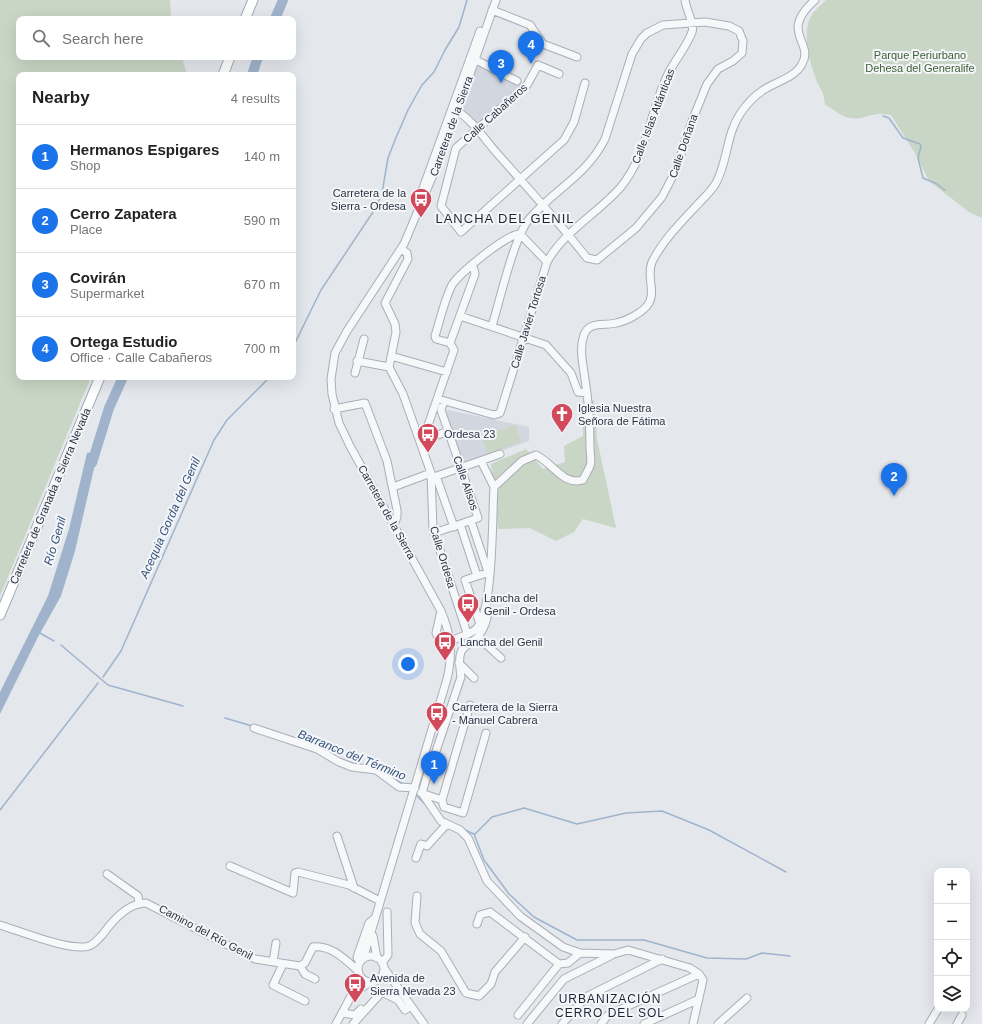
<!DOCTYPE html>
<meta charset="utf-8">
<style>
:root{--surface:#fff;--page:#f6f6f6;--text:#222;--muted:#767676;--line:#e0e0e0;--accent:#1a73e8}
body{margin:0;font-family:Arial,sans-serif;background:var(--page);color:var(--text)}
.controls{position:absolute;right:12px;bottom:12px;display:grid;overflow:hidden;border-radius:8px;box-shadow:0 4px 16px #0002}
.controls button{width:36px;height:36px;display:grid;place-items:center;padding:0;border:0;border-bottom:1px solid var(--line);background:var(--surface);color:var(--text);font:20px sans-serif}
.you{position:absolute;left:408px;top:664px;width:14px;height:14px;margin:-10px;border:3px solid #fff;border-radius:50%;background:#1a73e8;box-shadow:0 0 0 6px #1a73e833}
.badge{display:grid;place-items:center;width:26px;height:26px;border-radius:50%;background:var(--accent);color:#fff;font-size:13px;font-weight:700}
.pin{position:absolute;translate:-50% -33px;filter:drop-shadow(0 1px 2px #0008)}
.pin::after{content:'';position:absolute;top:21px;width:14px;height:12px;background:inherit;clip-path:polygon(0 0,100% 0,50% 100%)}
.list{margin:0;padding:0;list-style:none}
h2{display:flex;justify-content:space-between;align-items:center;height:52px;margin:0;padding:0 16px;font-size:17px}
h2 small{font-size:13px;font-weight:400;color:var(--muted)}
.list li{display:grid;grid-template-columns:26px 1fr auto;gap:12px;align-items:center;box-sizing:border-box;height:64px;padding:0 16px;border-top:1px solid var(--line)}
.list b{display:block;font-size:15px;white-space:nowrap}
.list p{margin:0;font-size:13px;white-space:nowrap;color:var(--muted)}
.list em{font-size:13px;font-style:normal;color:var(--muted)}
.icon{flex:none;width:22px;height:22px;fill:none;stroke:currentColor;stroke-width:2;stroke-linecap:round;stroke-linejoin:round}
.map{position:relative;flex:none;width:982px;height:1024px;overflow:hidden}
.search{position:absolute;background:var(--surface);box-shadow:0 4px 16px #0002;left:16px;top:16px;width:280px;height:44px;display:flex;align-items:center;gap:10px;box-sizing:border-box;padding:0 14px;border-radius:8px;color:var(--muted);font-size:15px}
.panel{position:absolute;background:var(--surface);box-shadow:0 4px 16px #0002;left:16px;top:72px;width:280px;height:308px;border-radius:8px}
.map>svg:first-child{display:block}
</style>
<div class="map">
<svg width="982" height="1024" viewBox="0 0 982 1024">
<rect width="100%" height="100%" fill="#e4e7ec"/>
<path fill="#d2d6de" d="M 476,63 L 522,86 L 477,126 L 460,107 Z
M 448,410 L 529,427 L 529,441 L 462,465 L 445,413 Z"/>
<path fill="#c9d6c5" d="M 0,0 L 170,0 L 171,19 L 19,19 L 19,57 L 182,57 L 187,75 L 19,75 L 19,377 L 91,377 L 0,596 Z
M 826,0 L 982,0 L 982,218 L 969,212 L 929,181 L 915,153 L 891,115 C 887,115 882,113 878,114 C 868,115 861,120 850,118 C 840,117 834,108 825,105 C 824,92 822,92 817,82 C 810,63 800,31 813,13 C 817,8 822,4 826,0 Z
M 594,400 L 597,439 L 616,528 L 583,519 L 574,532 L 556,541 L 530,528 L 498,529 L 491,464 L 526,449 L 543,469 L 565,462 L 564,446 L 583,436 L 583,405 Z
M 515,425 L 521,442 L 488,454 L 482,437 Z"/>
<path fill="#9fb4cc" d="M 98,451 L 75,551 L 61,596 L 38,637 L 0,714 L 0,692 L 48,596 L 69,529 L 87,453 Z"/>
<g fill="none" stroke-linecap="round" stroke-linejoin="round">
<path stroke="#9fb4cc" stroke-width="1.5" d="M 883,116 L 889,118 L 903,138 L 920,144 L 921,146 L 918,158 L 923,178 L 937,184 L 945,190
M 293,347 L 321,290 L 375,209 L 382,193 L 388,158 L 395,140 L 408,110 L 422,85 L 434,72 L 445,50 L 459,27 L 467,0
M 38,632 L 54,641
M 61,645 L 108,685 L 183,706
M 103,677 L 121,651 L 214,440 L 227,420 L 270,377
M 225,718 L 252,726
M 338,758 L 355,764
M 396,780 L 405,785
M 415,794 L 425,804
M 0,810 L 98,683
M 465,830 L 474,834 L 484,860 L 509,894 L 534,917 L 577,940 L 644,940 L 707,958 L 746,959 L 762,953 L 790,956
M 475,834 L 492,817 L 524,808 L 577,824 L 626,813 L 662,811 L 709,830 L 786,872"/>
<path stroke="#9fb4cc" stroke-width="10" d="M 275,19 L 283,0
M 252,75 L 258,57
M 92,463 L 109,408 L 123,377"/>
<g stroke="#a9aeb7" stroke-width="9">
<path id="minor" d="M 492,10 L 530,25 L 543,44 L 577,57
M 476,60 L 517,81
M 559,74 L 538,65 L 527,85 L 456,148 L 441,206 L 461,232 L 564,140 L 574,122 L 585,83
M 457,111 C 472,120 484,138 495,151 C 526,186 558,221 587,258 L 597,260 L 636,228 L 662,197 L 675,172 L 692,121 L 707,84 L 718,69 L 733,61 L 742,53 L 743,41 L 739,31 L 729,26 L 705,22 L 663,25 L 647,33 L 641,39 L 632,54 L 605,139 C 586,176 556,188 530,218 C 514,236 500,300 492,326
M 422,191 L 480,31
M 520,234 L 547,262
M 401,249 L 407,253 L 408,259 L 385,303 L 395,324 L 396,332 L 389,367 L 403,394 L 431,473 L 433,529 L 467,633
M 460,316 L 546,345 L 571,373 L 578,392 L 587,393
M 450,343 L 436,339 L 435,336 C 440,320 444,302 451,287 C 455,276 508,233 520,234
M 391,356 L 447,372
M 357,361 L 389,367
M 355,373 L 364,339
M 438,399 L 494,415 L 500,413 L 547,262 C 564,231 597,214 620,188 C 647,156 650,111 668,74 C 675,60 687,46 692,32 C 695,25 686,9 685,0
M 334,409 L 365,403 L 387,461 L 397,510 L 397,517 L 394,525
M 419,437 L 425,434 L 454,350 L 450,343 L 475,274 L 474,269 L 471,266
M 420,441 L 449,431
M 481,461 L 494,487
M 436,476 L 454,527
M 431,478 L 500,454
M 393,487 L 431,473
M 471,521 L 488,572
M 460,524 L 477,576
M 434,533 L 478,518 L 441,410 L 444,401
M 441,611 L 436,633 C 440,641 445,644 453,640 C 460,637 471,634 476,629 C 494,611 492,515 494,487 L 522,461 L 536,455 C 553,463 563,486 583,480 C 585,475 588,471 590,466 C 592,461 590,454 590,448 C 590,425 589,403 585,379 C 583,365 579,348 584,335 C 589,321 604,326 616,323 C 626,321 643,313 649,303 C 656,291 646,277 652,262 C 663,240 682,221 699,203 C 705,197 712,190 716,183 C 728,161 726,135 740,114 C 746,105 753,97 762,91 C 774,82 795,78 802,64 C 815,42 778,33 815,0
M 480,624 L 465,580 L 490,572
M 478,637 L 501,658
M 459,663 L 474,678
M 254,728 L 317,749 L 339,762 L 352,767 L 376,770 L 399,787 L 415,788
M 433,760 L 461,677 C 460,668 458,660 461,652 C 464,645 473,642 478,637 C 485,627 490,615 486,604
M 421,793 L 442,800 L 444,807 L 463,813 L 486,733
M 422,793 L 441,821 L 460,830 L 468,838 L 487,881 L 520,916 L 563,947 L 580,953 L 614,954 L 628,950 L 690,968 L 699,974 L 703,980 L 693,1024
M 422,793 L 431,762
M 442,800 L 470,705
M 337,836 L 354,888
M 416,858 L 421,844 L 427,846 L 447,824
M 230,866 L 293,893 L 295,873 L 298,872 L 349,885 L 380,901
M 107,874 L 138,896 L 139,903
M 417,896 L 415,923 L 420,934 L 441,951 L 466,993 L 479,996 L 491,984 L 495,972 L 525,937
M 477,924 L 480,915 L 490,912 L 559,964 L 568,963 L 580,953
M 0,925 C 20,931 71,952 89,946 C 95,944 99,938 103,934 C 113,920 128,903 146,903 L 255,959 L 300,966 L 305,963 L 313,947 C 330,944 346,960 357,970
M 373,936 L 377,958
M358 969a13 13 0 1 1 26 0a13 13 0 1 1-26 0Z
M 363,959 L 447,679 C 453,654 451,634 441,611 L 350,446 L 339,423 L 332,394 L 331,379 L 335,353 L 347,331 L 404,244 L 441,156 L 496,0
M 273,962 L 276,943
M 360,962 L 357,958 L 358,954 L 369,923 L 375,918
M 382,963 L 388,955 L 387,912
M 283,964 L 273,985 L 305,1001
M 300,966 L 305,974 L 315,979
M 384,968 L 424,1024
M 351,996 L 370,982
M 342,1013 L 355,1015 L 361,1009
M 518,1015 L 559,964
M 336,1024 L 351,996 L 358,974
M 353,1024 L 382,992 L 398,1000 L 405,1010 L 411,1006
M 527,1024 L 564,979 L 612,955
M 562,1024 L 586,997 L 662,959
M 601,1024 L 608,1015 L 699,974
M 644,1024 L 699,999
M 718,1024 L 747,998
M 929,1024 L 938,1009
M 957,1024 L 962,1015"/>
</g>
<g stroke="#a3abb8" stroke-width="11">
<path id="major" d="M 245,19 L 253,0
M 223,75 L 230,57
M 0,615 L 100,377"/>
</g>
<use href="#minor" stroke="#f7f8fa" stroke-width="7"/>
<use href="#major" stroke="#fff" stroke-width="9"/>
</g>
<defs>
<g id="bus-pin" transform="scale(1.15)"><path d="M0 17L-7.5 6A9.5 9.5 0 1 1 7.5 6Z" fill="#d1495b" stroke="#f4f6f9"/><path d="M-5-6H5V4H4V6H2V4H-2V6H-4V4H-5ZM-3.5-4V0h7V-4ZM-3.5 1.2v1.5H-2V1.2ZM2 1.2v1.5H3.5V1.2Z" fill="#fff"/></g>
<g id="church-pin" transform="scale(1.15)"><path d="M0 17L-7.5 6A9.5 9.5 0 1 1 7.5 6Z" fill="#d1495b" stroke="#f4f6f9"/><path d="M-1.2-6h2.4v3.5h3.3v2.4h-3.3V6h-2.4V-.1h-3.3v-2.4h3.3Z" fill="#fff"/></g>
</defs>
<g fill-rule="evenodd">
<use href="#bus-pin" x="421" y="199"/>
<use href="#church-pin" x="562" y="414"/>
<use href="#bus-pin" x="428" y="434"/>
<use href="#bus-pin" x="468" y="604"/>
<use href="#bus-pin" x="445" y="642"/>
<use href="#bus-pin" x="437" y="713"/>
<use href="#bus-pin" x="355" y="984"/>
</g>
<g text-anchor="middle" stroke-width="4" stroke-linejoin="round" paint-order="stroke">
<g font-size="11" fill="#3f6138" stroke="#f4f6f9">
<text x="920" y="59">Parque Periurbano<tspan x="920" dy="13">Dehesa del Generalife</tspan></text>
</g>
<g font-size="11" fill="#2b3445" stroke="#f4f6f9">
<text transform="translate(495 113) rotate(-42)" y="4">Calle Cabañeros</text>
<text transform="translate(653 116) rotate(-69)" y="4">Calle Islas Atlánticas</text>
<text transform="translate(451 126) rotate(-70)" y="4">Carretera de la Sierra</text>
<text transform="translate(683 146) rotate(-71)" y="4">Calle Doñana</text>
<text transform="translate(528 322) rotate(-73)" y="4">Calle Javier Tortosa</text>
<text transform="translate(466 483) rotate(71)" y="4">Calle Alisos</text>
<text transform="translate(50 496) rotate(-67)" y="4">Carretera de Granada a Sierra Nevada</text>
<text transform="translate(387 512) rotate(61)" y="4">Carretera de la Sierra</text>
<text transform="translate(443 557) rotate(73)" y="4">Calle Ordesa</text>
<text transform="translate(206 932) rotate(28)" y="4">Camino del Río Genil</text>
</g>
<g font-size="11" fill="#2b3445" stroke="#f4f6f9" text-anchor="start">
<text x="406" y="197" text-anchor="end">Carretera de la<tspan x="406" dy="13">Sierra - Ordesa</tspan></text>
<text x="578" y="412">Iglesia Nuestra<tspan x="578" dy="13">Señora de Fátima</tspan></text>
<text x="444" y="438">Ordesa 23</text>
<text x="484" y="602">Lancha del<tspan x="484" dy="13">Genil - Ordesa</tspan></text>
<text x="460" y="646">Lancha del Genil</text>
<text x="452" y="711">Carretera de la Sierra<tspan x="452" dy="13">- Manuel Cabrera</tspan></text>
<text x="370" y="982">Avenida de<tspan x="370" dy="13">Sierra Nevada 23</tspan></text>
</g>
<g font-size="12" font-style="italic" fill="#34527a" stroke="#f4f6f9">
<text transform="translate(170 518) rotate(-66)" y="4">Acequia Gorda del Genil</text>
<text transform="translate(55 541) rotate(-73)" y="4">Río Genil</text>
<text transform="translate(352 755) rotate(22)" y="4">Barranco del Término</text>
</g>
<g font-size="12" letter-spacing="1" fill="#1d2536" stroke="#f4f6f9">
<text x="610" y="1003">URBANIZACIÓN<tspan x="610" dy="14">CERRO DEL SOL</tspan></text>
</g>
<g font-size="13" letter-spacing="1" fill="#1d2536" stroke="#f4f6f9">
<text x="505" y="223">LANCHA DEL GENIL</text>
</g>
</g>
</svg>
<div class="controls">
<button>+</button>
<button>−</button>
<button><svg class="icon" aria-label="locate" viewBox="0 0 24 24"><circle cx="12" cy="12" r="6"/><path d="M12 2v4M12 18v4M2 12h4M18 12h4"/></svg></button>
<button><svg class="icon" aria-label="layers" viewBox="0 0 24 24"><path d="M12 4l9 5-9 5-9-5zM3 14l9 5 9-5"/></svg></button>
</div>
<div class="you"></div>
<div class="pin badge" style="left:434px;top:784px">1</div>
<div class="pin badge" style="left:894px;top:496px">2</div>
<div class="pin badge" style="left:501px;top:83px">3</div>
<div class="pin badge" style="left:531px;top:64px">4</div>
<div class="search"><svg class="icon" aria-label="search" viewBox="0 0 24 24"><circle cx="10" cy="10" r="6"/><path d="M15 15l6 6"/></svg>Search here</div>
<section class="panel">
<h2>Nearby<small>4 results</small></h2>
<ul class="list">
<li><span class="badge">1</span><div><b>Hermanos Espigares</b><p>Shop</p></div><em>140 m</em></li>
<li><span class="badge">2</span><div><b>Cerro Zapatera</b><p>Place</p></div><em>590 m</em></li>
<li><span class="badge">3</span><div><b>Covirán</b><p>Supermarket</p></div><em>670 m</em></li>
<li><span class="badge">4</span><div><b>Ortega Estudio</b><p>Office · Calle Cabañeros</p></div><em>700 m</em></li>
</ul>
</section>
</div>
